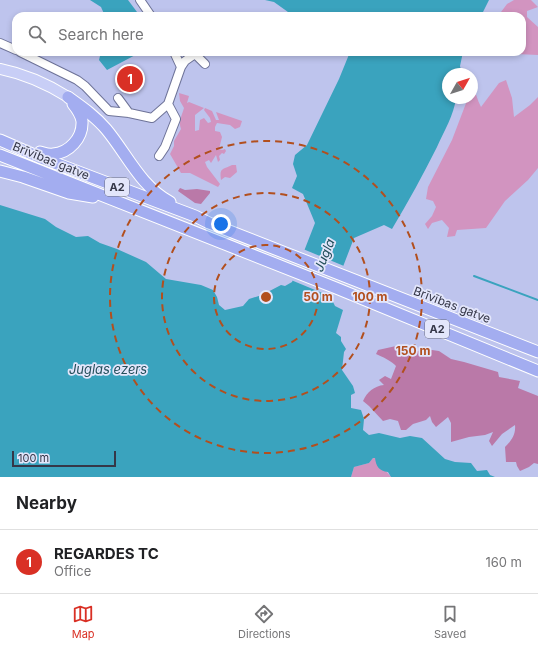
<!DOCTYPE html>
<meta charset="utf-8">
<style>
:root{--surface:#fff;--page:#f6f6f6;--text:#202124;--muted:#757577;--line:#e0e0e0;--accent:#d93025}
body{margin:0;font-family:Inter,sans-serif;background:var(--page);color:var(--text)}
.compass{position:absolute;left:442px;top:68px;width:36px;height:36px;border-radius:50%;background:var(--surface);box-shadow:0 2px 6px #0003;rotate:51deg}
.scale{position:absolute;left:12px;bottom:10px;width:104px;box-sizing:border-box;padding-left:4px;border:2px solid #353748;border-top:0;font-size:11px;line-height:14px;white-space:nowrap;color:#353748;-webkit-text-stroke:3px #e3e6fb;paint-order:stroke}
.you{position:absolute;left:221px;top:224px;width:14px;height:14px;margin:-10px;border:3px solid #fff;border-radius:50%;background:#1a73e8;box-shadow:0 0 0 6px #1a73e833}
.badge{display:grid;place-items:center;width:26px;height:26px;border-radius:50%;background:var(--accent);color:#fff;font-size:13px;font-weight:700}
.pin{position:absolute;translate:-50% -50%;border:2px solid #fff;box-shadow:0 1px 4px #0006}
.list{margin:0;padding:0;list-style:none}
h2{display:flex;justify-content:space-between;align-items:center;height:52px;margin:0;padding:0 16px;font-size:17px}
h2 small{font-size:13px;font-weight:400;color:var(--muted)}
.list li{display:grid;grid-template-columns:26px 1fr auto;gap:12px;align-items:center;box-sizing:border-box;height:64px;padding:0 16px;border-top:1px solid var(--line)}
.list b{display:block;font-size:15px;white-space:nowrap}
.list p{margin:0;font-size:13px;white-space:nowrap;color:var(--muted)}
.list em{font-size:13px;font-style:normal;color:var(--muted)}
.icon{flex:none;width:22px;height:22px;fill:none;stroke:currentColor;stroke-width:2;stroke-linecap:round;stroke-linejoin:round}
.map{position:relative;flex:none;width:538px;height:477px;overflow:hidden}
.search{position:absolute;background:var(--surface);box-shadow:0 2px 6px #0003;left:12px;right:12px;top:12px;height:44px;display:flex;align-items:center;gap:10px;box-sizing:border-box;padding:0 14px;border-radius:12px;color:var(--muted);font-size:15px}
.sheet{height:116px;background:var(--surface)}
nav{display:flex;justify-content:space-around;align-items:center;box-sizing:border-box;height:56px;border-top:1px solid var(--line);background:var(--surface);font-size:11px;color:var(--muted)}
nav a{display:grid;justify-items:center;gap:2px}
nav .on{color:var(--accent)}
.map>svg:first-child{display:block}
</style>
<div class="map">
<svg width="538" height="477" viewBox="0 0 538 477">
<rect width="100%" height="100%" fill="#bec4ed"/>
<path fill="#d294c0" d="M 514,0 L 531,0 L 538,7 L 527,11 L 527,17 L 538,27 L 538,55 L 516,54 L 515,52 L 522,52 L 522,16 L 498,16 L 507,4 Z
M 506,80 L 512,98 L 514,117 L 530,105 L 538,97 L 538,168 L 528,180 L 505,201 L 486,228 L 457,230 L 455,236 L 447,237 L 449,228 L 442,220 L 432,223 L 428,229 L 425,224 L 432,216 L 436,207 L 433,201 L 426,199 L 428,187 L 452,140 L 468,98 L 472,98 L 472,85 C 476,92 477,100 481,107 L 499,83 Z
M 179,93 L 189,96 L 187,103 L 189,102 L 204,108 L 195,115 L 195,131 L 199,130 L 200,120 L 204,118 L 208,123 L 211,122 L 210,118 L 204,110 L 205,108 L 212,111 L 216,120 L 219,120 L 216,112 L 242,121 L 240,127 L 235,129 L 230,125 L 217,123 L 215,127 L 215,131 L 220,132 L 222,137 L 219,149 L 222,150 L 225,149 L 226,151 L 224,154 L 222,153 L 219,156 L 220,160 L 218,162 L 216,155 L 211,163 L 209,160 L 205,162 L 207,167 L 220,184 L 218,187 L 190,173 L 181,173 L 170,154 L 174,146 L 174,141 L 181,129 C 178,122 182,115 184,108 L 180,101 Z
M 232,165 L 236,165 L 237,172 L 230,178 L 225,177 L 221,180 C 219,167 223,170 232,165 Z
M 373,458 L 375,458 L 391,477 L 351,477 L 354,467 L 369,463 Z"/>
<path fill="#ba79a8" d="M 180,188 L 185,190 L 197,189 L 210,191 L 210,193 L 201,204 L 195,203 L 178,191 Z
M 396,346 L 407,346 L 407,354 L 425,349 L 439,351 L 451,359 L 464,362 L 498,372 L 499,377 L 520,381 L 518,388 L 538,396 L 538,464 L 534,463 L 529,467 L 520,471 L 517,466 L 516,462 L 506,462 L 505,447 C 511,441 516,435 515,425 L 502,434 L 492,446 L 489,441 L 493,432 L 485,435 L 469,437 L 451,442 L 451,423 L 448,417 L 436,427 L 432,422 L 430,416 L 426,420 L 413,424 L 406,430 L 401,430 L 398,421 L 390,419 L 383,421 L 369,406 L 363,401 C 367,392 374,386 384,385 L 379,380 L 385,376 L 391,379 L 396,366 C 393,362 381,356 376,354 L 378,350 Z"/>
<path fill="#3aa3be" d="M 90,0 L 128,0 L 140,16 L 105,16 L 101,7 Z
M 265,0 L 489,0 L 481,16 L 320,16 L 301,13 L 297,16 L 287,16 L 288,12 L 274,2 Z
M 101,52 L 141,52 L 107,70 L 99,60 Z
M 350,52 L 463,52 L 460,66 L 462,74 L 448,74 L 448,98 L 456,98 C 454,115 444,131 437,147 C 423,175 408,202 392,229 L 384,225 L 354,238 L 331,298 L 335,306 L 343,310 L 336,333 L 341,337 L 341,341 L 346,349 L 344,352 L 342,370 L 353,386 L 355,393 L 351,395 L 351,408 L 361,410 L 364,419 L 363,430 L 369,435 L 379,433 L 400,438 L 410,436 L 422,438 L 445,459 L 455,462 L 471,463 L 477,471 L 487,470 L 490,475 L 495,477 L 391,477 L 388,472 C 379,471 376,466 375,458 L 373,458 L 369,463 L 354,467 L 351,477 L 0,477 L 0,205 L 45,219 L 56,227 L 76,237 L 88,236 L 100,243 L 117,249 L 146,262 L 166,279 L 201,285 L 213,290 L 217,297 L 219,305 L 225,310 L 243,306 L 249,299 L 262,295 L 281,285 L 285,286 L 292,282 L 315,223 L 303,194 L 292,188 L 297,176 L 293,164 L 295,155 L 307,145 L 339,79 Z"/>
<path fill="#bec4ed" d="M 303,249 L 344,266 L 332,297 L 291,280 Z"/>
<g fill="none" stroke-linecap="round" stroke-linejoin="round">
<path stroke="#3aa3be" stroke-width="2" d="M 474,276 L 538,300"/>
<g stroke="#6e7398" stroke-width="10">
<path id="minor" d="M 140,0 L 151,16
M 0,43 L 16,50
M 20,52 L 77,80 L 85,86 L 109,111 L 129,113 L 152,118 L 168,104 L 181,67 L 185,61 L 195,54 L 205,64
M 174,52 L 181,67
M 118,98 L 129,113
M 159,156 L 165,147 L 176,119 L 168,104"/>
</g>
<g stroke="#fff" stroke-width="12">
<path id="major" d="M 0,69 C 25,74 47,84 68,97"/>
</g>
<g stroke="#fff" stroke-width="13">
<path id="highway" d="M 68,97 C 82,107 95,116 106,129 C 127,154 140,186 170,202
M 0,140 L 39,157 L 195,216 L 209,223 L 538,352
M 40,152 C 44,153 49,155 53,154 C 69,153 83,138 82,121 C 81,115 77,109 73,104
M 0,155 L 336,288 L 538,371
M 0,171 L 23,177 L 69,193 L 93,197"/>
</g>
<use href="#minor" stroke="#fff" stroke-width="8"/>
<use href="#major" stroke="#c8cef6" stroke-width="10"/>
<use href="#highway" stroke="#a3adf0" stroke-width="11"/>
</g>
<g fill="none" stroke="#b24f1e" stroke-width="2" stroke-dasharray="7 5">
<circle cx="266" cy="297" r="52"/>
<circle cx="266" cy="297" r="104"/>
<circle cx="266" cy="297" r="156"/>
</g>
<g text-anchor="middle" stroke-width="3.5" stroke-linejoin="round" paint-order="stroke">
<g fill="#e3e6fb" stroke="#696c7e" stroke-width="1">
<rect x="105" y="178" width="24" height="18" rx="3"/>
<rect x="425" y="320" width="24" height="18" rx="3"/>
</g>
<g font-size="11" font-weight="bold" fill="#353748">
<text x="117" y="191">A2</text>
<text x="437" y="333">A2</text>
</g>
<g font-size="12" fill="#353748" stroke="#e3e6fb">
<text transform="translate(51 161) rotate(22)" y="4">Brīvības gatve</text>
<text transform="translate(452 305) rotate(21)" y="4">Brīvības gatve</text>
</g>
<g font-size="13" font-style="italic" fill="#234f5b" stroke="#e3e6fb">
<text transform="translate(324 255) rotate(-68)" y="5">Jugla</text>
<text x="108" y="374">Juglas ezers</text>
</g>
</g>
<circle cx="266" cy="297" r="6" fill="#b24f1e" stroke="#e3e6fb" stroke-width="2"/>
<g font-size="12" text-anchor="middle" font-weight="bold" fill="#b24f1e" stroke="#e3e6fb" stroke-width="3.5" stroke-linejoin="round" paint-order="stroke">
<text x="318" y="301">50 m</text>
<text x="370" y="301">100 m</text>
<text x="413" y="355">150 m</text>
</g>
</svg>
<svg class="compass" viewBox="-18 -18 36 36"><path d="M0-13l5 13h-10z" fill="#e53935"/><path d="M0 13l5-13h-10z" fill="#757577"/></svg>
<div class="scale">100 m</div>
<div class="you"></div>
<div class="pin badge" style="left:130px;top:79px">1</div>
<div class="search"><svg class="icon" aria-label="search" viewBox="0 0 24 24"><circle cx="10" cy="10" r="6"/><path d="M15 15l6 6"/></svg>Search here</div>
</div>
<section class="sheet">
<h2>Nearby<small></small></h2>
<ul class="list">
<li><span class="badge">1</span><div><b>REGARDES TC</b><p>Office</p></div><em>160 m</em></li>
</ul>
</section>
<nav>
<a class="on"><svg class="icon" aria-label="map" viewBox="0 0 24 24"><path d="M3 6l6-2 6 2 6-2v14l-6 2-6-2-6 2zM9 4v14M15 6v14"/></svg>Map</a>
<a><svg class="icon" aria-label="directions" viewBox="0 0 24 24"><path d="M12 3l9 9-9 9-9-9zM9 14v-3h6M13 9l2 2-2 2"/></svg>Directions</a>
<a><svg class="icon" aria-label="saved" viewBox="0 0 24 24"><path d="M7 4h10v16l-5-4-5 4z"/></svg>Saved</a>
</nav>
